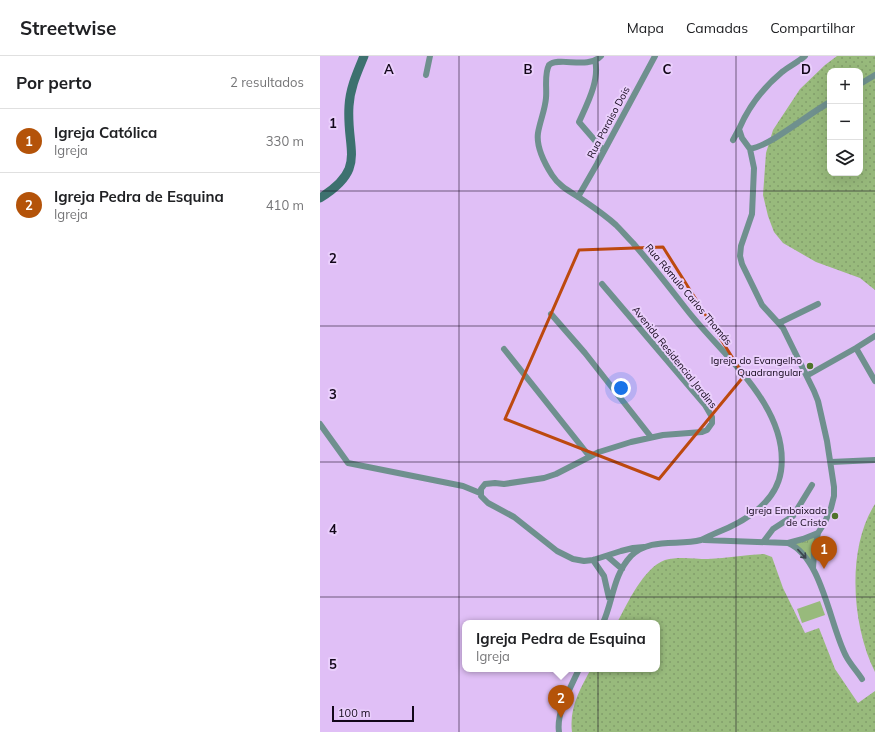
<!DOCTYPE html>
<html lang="pt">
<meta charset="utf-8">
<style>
:root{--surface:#fff;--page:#f6f6f6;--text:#202124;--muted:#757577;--line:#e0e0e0;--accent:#b45309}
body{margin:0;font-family:Mulish,sans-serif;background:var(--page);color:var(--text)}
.controls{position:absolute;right:12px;top:12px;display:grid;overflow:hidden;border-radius:8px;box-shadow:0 4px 16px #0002}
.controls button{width:36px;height:36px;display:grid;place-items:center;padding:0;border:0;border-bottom:1px solid var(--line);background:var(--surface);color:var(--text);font:20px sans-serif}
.scale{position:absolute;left:12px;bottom:10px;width:82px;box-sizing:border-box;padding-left:4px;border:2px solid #120719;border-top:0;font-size:11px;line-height:14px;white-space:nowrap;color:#120719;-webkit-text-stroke:3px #eacffc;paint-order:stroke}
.you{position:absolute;left:301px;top:332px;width:14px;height:14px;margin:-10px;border:3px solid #fff;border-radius:50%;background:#1a73e8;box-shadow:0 0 0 6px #1a73e833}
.badge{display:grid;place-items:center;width:26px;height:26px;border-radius:50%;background:var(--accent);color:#fff;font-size:13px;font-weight:700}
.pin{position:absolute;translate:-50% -33px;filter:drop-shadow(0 1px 2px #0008)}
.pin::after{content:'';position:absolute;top:21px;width:14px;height:12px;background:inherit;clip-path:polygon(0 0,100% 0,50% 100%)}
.popup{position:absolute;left:142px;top:564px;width:198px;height:52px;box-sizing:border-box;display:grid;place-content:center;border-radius:8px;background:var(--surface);filter:drop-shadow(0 1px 3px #0005);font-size:13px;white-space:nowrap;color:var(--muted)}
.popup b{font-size:15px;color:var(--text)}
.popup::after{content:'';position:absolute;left:50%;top:100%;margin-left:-8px;border:8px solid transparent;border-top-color:var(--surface)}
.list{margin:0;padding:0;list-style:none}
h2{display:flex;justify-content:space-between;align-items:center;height:52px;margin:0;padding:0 16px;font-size:17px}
h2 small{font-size:13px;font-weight:400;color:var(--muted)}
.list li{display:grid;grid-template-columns:26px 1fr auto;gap:12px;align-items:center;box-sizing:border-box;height:64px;padding:0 16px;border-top:1px solid var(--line)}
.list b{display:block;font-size:15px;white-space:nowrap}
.list p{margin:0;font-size:13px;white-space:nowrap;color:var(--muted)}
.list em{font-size:13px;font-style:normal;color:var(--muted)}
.icon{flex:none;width:22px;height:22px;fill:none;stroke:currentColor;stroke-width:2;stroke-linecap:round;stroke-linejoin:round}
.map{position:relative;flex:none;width:555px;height:676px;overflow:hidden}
header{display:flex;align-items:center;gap:24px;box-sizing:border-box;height:56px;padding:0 20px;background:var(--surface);border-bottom:1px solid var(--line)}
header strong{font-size:19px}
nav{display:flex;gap:22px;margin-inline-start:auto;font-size:14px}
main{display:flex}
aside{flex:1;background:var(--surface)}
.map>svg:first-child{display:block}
</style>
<header>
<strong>Streetwise</strong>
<nav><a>Mapa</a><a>Camadas</a><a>Compartilhar</a></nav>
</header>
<main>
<aside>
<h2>Por perto<small>2 resultados</small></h2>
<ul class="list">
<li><span class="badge">1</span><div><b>Igreja Católica</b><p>Igreja</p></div><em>330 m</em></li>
<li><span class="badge">2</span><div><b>Igreja Pedra de Esquina</b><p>Igreja</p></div><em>410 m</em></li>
</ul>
</aside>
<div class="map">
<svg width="555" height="676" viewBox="0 0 555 676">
<defs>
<pattern id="grass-dots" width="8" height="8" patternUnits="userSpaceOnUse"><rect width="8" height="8" fill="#98ba7c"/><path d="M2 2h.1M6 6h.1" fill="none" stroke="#829e6b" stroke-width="1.8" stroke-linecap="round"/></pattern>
<pattern id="park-tufts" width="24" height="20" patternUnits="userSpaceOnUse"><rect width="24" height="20" fill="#98ba7c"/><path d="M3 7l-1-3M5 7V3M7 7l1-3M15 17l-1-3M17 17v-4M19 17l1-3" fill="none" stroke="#829e6b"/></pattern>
</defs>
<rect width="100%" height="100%" fill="#e0bff6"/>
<path fill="url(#grass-dots)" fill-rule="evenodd" d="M 517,0 L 555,0 L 555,234 L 540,222 L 496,206 L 463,187 L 454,176 L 448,160 L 443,139 L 446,97 L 453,74 L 480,33 L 505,9 ZM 510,15 L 540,15 L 540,117 L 510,117 Z
M 555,448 L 555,616 C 532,570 526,493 555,448 Z
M 444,498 L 452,501 L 463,532 L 485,577 L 499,572 L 515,613 L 538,647 L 555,635 L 555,676 L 252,676 C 249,652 260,633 271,613 L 337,613 L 337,567 L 297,567 C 307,548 324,511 345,504 C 359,500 374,503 388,503 C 407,502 425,499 444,498 Z"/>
<path fill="url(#park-tufts)" d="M 496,480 L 492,508 L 474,487 Z"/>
<path fill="#98ba7c" d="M 500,545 L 505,559 L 482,567 L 477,553 Z"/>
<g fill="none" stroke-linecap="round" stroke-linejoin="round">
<path stroke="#6f908e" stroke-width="6" d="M 281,0 C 268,14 239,0 229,9 C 224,18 227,32 226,42 C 225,54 220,65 218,77 C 216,91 225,108 232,119 C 239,130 249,135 260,142 C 273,151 285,159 296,169 C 302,175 307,181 313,187 C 332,209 349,231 367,254 C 402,299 470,351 461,415 C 456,448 424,466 396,477 C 391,479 386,482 381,484 C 358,490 330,481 311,500 C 293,519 293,545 283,567
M 275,4 C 280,24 267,48 259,66 L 284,95
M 106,19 L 110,0
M 540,28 L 555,19
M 413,84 L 419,73
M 430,93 C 452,89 488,58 510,46
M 258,141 L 277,108 L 335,0
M 282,228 L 385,349 L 392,361 L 392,367 L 387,374 L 382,376 L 343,379 L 311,386 L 279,396 L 236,418 L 224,422 L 184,428 L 175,427 L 165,428 L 161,433 L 161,440 L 168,447 L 194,461 L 237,495 L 253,503 L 264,505 L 273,504 L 301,495 L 313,492 L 324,491
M 231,258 L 265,297 L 331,381
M 459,267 L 498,248
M 536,292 L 555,325
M 184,293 L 270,401
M 488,319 L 536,292 L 555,280
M 0,368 L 28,407 L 143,430 L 160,437
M 511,406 L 555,404
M 384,484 L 468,487 L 483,483 L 498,477 L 505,466 L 511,452 L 514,440 L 514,431 L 507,385 L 498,345 L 494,335 L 463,272 L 442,249 L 422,208 L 420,200 L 421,190 L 432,158 L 434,112 L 430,93 L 422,82 L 419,73 C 428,52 444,31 462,16 C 470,10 478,6 485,0
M 444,485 L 453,473 L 473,460 L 492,429
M 468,487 C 502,501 510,570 526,600 C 530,608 537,615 542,623
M 287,500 L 302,513
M 273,504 L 284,520 L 289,542
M 493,512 L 494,498 L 498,477
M 239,676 C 236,656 251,631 259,613"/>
<path stroke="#3d716f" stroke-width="9" d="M 0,142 C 48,112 26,95 29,50 C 30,32 37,17 44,0"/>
</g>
<defs><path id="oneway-shaft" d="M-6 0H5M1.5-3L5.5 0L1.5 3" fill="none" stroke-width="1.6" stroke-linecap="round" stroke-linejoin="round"/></defs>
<use stroke="#3c454e" href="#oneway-shaft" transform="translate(482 498) rotate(47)"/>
<path fill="none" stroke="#bd490f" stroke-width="3" stroke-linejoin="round" d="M 343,191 L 424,320 L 339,423 L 185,363 L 259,194 Z"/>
<path fill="none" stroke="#120719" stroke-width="1" stroke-opacity="0.55" d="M 139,0 L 139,676M 278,0 L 278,676M 416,0 L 416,676M 0,135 L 555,135M 0,270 L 555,270M 0,406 L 555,406M 0,541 L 555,541"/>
<g fill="#50732c" stroke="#eacffc" stroke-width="1.5">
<circle cx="490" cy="310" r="4"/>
<circle cx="515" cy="460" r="4"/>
</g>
<g text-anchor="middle" stroke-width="4" stroke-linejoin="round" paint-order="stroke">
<g font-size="10" fill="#120719" stroke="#eacffc">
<text transform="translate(288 66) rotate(-62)" y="4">Rua Paraiso Dois</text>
<text transform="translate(369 238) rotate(50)" y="4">Rua Rômulo Carlos Thomás</text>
<text transform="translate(355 301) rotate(51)" y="4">Avenida Residencial Jardins</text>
</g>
<g font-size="10" fill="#120719" stroke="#eacffc" text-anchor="end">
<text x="482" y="308">Igreja do Evangelho<tspan x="482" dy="12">Quadrangular</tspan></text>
<text x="507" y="458">Igreja Embaixada<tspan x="507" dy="12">de Cristo</tspan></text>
</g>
</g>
<g font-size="13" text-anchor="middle" font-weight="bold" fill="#120719" stroke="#eacffc" stroke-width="4" stroke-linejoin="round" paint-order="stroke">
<text x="69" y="18">A</text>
<text x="208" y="18">B</text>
<text x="347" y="18">C</text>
<text x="486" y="18">D</text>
<text x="13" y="72">1</text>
<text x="13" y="207">2</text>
<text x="13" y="343">3</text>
<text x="13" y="478">4</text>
<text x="13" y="613">5</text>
</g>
</svg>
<div class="controls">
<button>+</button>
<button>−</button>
<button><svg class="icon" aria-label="layers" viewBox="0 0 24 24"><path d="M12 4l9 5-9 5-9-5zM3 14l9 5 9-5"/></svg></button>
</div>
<div class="scale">100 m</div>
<div class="you"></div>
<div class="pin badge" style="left:504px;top:513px">1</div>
<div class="pin badge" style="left:241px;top:662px">2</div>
<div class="popup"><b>Igreja Pedra de Esquina</b>Igreja</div>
</div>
</main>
